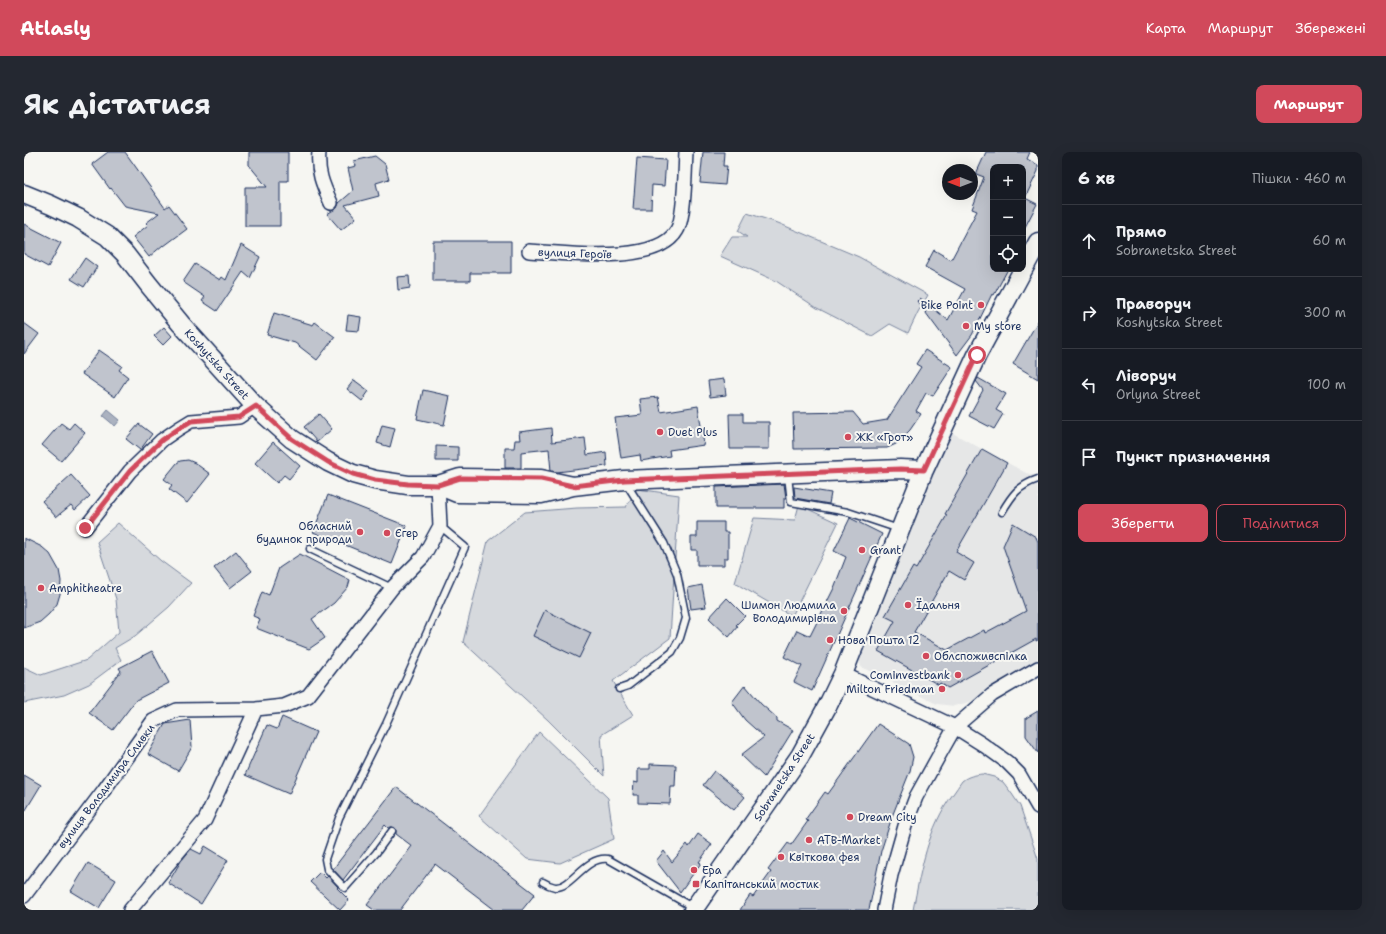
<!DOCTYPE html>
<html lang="uk">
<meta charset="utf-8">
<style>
:root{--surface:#171b24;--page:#242831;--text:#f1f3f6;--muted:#9ea1a6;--line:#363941;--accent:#d1495b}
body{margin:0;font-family:"Shantell Sans",sans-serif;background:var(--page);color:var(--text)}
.controls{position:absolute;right:12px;top:12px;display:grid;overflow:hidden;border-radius:8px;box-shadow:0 4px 16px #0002}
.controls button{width:36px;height:36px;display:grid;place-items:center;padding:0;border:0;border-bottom:1px solid var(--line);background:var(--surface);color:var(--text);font:20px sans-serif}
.compass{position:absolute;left:918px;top:12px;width:36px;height:36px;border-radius:50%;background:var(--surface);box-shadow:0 4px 16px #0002;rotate:270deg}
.stop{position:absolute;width:12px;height:12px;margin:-9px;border:3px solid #d1495b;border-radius:50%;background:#fff}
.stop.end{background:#d1495b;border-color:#fff;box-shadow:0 1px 4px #0008}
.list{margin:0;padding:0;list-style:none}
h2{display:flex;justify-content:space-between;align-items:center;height:52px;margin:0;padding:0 16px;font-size:17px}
h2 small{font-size:13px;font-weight:400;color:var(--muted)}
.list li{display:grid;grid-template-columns:26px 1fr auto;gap:12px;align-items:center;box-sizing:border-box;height:72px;padding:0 16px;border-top:1px solid var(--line)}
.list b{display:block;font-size:15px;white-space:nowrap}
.list p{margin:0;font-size:13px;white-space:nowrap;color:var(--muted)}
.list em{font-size:13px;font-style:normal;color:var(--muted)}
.actions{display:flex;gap:8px;padding:12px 16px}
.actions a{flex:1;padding:9px 0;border:1px solid var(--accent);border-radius:8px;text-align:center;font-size:14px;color:var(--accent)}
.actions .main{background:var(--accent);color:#fff}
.icon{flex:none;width:22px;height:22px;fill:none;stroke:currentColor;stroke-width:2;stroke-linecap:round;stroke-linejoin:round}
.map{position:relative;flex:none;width:1014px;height:758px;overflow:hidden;border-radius:8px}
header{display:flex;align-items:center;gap:24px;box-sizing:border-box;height:56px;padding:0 20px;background:var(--accent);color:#fff}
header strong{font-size:19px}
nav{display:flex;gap:22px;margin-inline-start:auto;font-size:14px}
.intro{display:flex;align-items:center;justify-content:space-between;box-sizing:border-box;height:96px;padding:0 24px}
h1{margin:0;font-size:28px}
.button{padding:10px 18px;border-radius:8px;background:var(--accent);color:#fff;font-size:14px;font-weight:700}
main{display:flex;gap:24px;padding:0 24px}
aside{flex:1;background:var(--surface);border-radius:8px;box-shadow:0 4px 16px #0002}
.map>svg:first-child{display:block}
</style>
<header>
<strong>Atlasly</strong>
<nav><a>Карта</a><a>Маршрут</a><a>Збережені</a></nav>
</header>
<div class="intro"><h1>Як дістатися</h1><a class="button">Маршрут</a></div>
<main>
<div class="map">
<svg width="1014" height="758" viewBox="0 0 1014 758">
<rect width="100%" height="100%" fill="#f6f6f2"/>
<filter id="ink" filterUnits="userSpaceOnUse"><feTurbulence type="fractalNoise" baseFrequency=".025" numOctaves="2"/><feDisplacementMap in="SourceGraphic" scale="8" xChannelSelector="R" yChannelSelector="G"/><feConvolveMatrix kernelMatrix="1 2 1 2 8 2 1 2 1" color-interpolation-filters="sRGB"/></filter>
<g filter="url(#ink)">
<path fill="#e6e7e7" d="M 923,278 L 1002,321 L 1014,324 L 1014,510 L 946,550 L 930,554 L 913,552 L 837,515 L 834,502 Z"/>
<path fill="#d6d9dd" stroke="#78849e" d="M 723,61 L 754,71 L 835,105 L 904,143 L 894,160 L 884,181 L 866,172 L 848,184 L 793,156 L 752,129 L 696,104 L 708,85 L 723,85 L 714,79 Z
M 613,337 L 655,343 L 646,486 L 589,529 L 609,563 L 577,583 L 580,624 L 524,568 L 439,490 L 464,389 L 501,360 L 553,356 L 602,355 Z
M 775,353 L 814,371 L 768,464 L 711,431 L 730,366 L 771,368 Z
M 94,371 L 137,409 L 167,431 L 145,455 L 111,484 L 91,496 L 97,508 L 65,532 L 40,543 L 0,551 L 0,515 L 17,523 L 63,508 L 95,480 L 92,447 L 73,390 Z
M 515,580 L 584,646 L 590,687 L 536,711 L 503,707 L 455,664 Z
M 958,622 L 970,625 L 979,630 L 988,642 L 996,654 L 1014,707 L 1014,758 L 889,758 C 897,717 904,676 929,642 C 932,638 935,633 938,629 C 944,624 951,623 958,622 Z"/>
<path fill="#abb2c0" stroke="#717e99" d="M 84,258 L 96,268 L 91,274 L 79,264 Z"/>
<path fill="#c0c4cd" stroke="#1b2f5e" d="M 84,0 L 101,0 L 141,56 L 145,53 L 163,77 L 140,94 L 139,93 L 125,105 L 109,85 L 124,73 L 122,71 L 135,61 L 101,54 L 87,36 L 86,37 L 68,12 Z
M 225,0 L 264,0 L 264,29 L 256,29 L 256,74 L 221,74 L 221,35 L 243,35 L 225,13 Z
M 679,0 L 700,0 L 699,14 L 703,14 L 701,33 L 676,31 Z
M 962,0 L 1006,0 L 1003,7 L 1014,13 L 1014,19 L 1001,46 L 1013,52 L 999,79 L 999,15 L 969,15 L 969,117 L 984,117 L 970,143 L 968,142 L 948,183 L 933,203 L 893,149 L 896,146 L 924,168 L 941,137 L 901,115 L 910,98 L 927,108 L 953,59 L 948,57 L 960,25 L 952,22 Z
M 351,4 L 361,12 L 365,27 L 352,31 L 355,44 L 321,53 L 332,66 L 317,78 L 303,62 L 313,56 L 315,51 L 329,39 L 324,16 L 332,14 L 330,9 Z
M 613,6 L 642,8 L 640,34 L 628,33 L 627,57 L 609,57 Z
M 0,72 L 37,91 L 24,115 L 0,102 Z
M 409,89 L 487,89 L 487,121 L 446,121 L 446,129 L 409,129 Z
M 217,93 L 236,105 L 226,126 L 219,120 L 193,159 L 178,149 L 181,145 L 159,130 L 171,112 L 196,128 L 198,125 L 202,128 Z
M 61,106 L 73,115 L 60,135 L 47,127 Z
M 385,124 L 386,136 L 374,138 L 373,125 Z
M 250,161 L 289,173 L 291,170 L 311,185 L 293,208 L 271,191 L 243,183 Z
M 324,163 L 337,165 L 335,179 L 322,178 Z
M 1014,169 L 1014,227 L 989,212 Z
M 0,171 L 15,182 L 0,202 Z
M 140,175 L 148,184 L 139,193 L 130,184 Z
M 75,198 L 98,214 L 95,218 L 104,225 L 91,245 L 58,222 Z
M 901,198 L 928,215 L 909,244 L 902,241 L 892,259 L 897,262 L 886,278 L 872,292 L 863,296 L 770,297 L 769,261 L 829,260 L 839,272 L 863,268 L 897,215 L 892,212 Z
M 954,226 L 982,242 L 972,258 L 979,262 L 970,277 L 945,264 L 959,238 L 952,229 Z
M 700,227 L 702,243 L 686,245 L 684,229 Z
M 330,228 L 345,239 L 338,249 L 323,237 Z
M 399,238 L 426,244 L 420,273 L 393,267 Z
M 634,245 L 637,260 L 674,254 L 680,293 L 645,298 L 646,304 L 617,309 L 616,303 L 597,306 L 591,266 L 618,263 L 616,247 Z
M 295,262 L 308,277 L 293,290 L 280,275 Z
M 705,262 L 719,262 L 719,270 L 745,270 L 745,297 L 706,297 Z
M 37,271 L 45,277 L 50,271 L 61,281 L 37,309 L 18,293 Z
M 115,272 L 128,282 L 116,298 L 102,287 Z
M 358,273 L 371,276 L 366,295 L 353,291 Z
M 527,276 L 528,290 L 561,286 L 563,303 L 582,300 L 583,314 L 533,320 L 527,319 L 525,297 L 497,300 L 497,316 L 481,316 L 481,296 L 490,296 L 491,288 L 496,288 L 495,280 Z
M 249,290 L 276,314 L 265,327 L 260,323 L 253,331 L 231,311 Z
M 412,294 L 434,295 L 434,309 L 412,309 Z
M 958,297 L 983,311 L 932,400 L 950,411 L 940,428 L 925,419 L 890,480 L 923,498 L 960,478 L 961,481 L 1002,459 L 979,394 L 989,371 L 1012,385 L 1014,390 L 1014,488 L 1012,489 L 1012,487 L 924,536 L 916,531 L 915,533 L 854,499 L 871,469 L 861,464 L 889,415 L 892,417 L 923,363 L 921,362 Z
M 164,308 L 171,311 L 186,322 L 163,351 L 145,337 L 148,333 L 140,327 L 153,311 L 156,309 Z
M 47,323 L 66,344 L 51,358 L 47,353 L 32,365 L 18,349 Z
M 760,332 L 762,346 L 760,346 L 760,356 L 692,356 L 692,335 Z
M 770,335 L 807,341 L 805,352 L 771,346 Z
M 304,343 L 383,374 L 368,412 L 289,380 Z
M 826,366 L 858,382 L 788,539 L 770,530 L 778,514 L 760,505 L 773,478 L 786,484 L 810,436 L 822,405 L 810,399 Z
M 673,370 L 700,370 L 700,380 L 704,380 L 704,406 L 700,406 L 700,413 L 673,413 L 673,398 L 667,398 L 667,385 L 673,385 Z
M 0,386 L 18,395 L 26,402 L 35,418 L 37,429 L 36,442 L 33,452 L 25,462 L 16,470 L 0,476 Z
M 212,399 L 228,419 L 206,436 L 190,416 Z
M 276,402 L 326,428 L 324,435 L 310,451 L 288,467 L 301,486 L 285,497 L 232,476 L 236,467 L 229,464 L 238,440 L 245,443 L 255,416 Z
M 678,433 L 682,455 L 667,457 L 664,436 Z
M 703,446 L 721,464 L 712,473 L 714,474 L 705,485 L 685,466 Z
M 521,458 L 567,481 L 555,506 L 509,484 Z
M 128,499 L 145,531 L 112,548 L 89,578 L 65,561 L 97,519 L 95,516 Z
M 721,533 L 737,552 L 753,566 L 753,569 L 769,578 L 740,625 L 717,603 L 740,585 L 721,568 L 708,550 Z
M 1014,559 L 1014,601 L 1002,584 L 1002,566 Z
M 258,565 L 292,580 L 265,642 L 221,623 L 243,573 L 253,577 Z
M 166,568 L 168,595 L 154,619 L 124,602 L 141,572 Z
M 854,572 L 885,592 L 889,605 L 886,619 L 869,662 L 857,699 L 845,758 L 716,758 L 726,743 L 729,745 L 747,720 L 744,718 L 764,691 L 767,693 L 784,669 L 781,668 L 801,640 L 804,642 Z
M 626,612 L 652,613 L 651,634 L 647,634 L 646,652 L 614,651 L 614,643 L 609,643 L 610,630 L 614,631 L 614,617 L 626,617 Z
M 690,619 L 721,645 L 710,658 L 679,633 Z
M 0,623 L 17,633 L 0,661 Z
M 372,635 L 511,742 L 498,758 L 471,758 L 411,712 L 376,758 L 350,758 L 343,753 L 388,694 L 372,682 L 372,679 L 371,676 L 368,675 L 364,676 L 361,673 L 319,728 L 309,717 Z
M 674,682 L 688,692 L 675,710 L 677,711 L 656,740 L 632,709 L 640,699 L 648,710 L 663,692 L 665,695 Z
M 181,694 L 204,708 L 177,752 L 144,731 L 157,709 L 167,697 L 177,702 Z
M 64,711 L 92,728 L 75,756 L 47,739 Z
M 296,720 L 302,726 L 304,724 L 314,735 L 313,736 L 325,748 L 316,758 L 286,730 Z"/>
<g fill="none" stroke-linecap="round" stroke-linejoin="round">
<g stroke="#1b2f5e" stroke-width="9">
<path id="lane" d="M 764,324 L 767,350 L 824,360 L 875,377
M 978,360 C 988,343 994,334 1014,327
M 286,397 L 368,436
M 595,537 L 604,534 L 648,500 L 656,486 L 662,466 L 653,422 L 640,391 L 602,331
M 368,679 L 352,701 L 321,736 L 303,717 L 301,707 L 315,666 L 362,572 L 441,395 L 416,374
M 519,730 C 522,732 527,734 531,735 C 547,737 561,704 584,707 L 668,755"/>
</g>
<g stroke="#1b2f5e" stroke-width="16">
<path id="street" d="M 295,0 C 293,20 299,33 307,51
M 505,99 C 541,101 633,114 653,78 C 661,65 661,17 662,0
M 61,376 L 106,319 L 138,288 L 154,277 L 167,269 L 215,265 L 231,254
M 819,522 L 931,575 L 958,592 L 983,610 L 995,622 L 1014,655
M 0,744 L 80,638 L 129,569 L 153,558 L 232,557 L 260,554 L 284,544 L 368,436 L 399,405 L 416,374 L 414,333
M 106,758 L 181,668 L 232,557
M 860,758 L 867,723 L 881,674 L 892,645 L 918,598 L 931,575 L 968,543 L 1014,516"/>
</g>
<g stroke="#1b2f5e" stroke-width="21">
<path id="secondary" d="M 0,42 L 27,53 L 54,66 L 83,84 L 101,102 L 125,133 L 157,172 L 231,254 L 268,287 L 304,310 L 329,322 L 351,328 L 384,333 L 414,333 L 436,326 L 517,327 L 549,334
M 414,333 L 433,341 L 517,342 L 549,334 L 600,328 L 876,317 L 900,318
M 669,758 L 776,604 L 804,553 L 819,522 L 900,318 L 953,203 L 1014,90"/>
</g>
<use href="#lane" stroke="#f6f6f2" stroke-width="6"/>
<use href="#street" stroke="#f6f6f2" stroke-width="13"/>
<use href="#secondary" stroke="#f6f6f2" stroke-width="18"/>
</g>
</g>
<g fill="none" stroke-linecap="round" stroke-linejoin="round" filter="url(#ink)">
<path stroke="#d1495b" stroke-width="5" d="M 61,376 L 106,319 L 138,288 L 154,277 L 167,269 L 215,265 L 232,254 L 268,287 L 304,310 L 329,322 L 351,328 L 384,332 L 414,333 L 436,326 L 517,327 L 549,334 L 600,328 L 876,317 L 900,318 L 953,203"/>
</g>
<g fill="#d1495b" stroke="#f6f6f2" stroke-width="1.5">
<circle cx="957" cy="153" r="4"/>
<circle cx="942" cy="174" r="4"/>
<circle cx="636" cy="280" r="4"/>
<circle cx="824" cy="285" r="4"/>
<circle cx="336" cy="380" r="4"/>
<circle cx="363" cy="381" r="4"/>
<circle cx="838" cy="398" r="4"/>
<circle cx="17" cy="436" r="4"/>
<circle cx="884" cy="453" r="4"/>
<circle cx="820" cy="459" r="4"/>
<circle cx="806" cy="488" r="4"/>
<circle cx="902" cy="504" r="4"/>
<circle cx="934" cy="523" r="4"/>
<circle cx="918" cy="537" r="4"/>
<circle cx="826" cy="665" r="4"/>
<circle cx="785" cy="688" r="4"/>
<circle cx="757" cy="705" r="4"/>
<circle cx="670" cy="718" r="4"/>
<rect x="668" y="728" width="8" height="8" rx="2"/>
</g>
<g text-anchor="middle" stroke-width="4" stroke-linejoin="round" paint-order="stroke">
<g font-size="11" fill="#1b2f5e" stroke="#f6f6f2">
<text transform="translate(551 101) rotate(2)" y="4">вулиця Героїв</text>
<text transform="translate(193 212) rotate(48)" y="4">Koshytska Street</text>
<text transform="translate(760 625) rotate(-57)" y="4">Sobranetska Street</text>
<text transform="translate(82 634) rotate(-53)" y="4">вулиця Володимира Сливки</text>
</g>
<g font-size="11" fill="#1b2f5e" stroke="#f6f6f2" text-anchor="start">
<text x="949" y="157" text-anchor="end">Bike Point</text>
<text x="950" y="178">My store</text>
<text x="644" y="284">Duet Plus</text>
<text x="832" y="289">ЖК «Грот»</text>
<text x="328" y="378" text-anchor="end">Обласний<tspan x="328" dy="13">будинок природи</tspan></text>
<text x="371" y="385">Єгер</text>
<text x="846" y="402">Grant</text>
<text x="25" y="440">Amphitheatre</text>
<text x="812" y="457" text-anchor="end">Шимон Людмила<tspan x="812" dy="13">Володимирівна</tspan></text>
<text x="892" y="457">Їдальня</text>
<text x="814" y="492">Нова Пошта 12</text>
<text x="910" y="508">Облспоживспілка</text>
<text x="926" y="527" text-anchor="end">Cominvestbank</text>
<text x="910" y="541" text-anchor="end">Milton Friedman</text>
<text x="834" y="669">Dream City</text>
<text x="793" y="692">ATB-Market</text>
<text x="765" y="709">Квіткова фея</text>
<text x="678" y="722">Ера</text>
<text x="680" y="736">Капітанський мостик</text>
</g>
</g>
</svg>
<div class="controls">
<button>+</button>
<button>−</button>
<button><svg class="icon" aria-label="locate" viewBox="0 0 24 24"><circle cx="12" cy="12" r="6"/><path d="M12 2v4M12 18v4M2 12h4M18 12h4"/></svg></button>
</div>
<svg class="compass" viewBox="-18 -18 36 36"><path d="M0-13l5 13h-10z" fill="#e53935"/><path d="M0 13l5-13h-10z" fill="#9ea1a6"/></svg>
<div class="stop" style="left:953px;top:203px"></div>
<div class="stop end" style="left:61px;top:376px"></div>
</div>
<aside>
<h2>6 хв<small>Пішки · 460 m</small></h2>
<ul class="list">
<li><svg class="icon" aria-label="ahead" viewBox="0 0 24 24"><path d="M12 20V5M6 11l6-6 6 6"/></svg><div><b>Прямо</b><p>Sobranetska Street</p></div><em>60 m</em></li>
<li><svg class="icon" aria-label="right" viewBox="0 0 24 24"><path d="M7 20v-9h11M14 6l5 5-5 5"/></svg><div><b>Праворуч</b><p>Koshytska Street</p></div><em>300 m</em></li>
<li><svg class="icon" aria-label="left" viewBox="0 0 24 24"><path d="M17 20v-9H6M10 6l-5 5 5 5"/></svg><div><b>Ліворуч</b><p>Orlyna Street</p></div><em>100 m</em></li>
<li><svg class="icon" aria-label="arrive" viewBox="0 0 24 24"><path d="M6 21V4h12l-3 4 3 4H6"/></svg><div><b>Пункт призначення</b></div></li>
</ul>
<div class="actions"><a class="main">Зберегти</a><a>Поділитися</a></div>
</aside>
</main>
